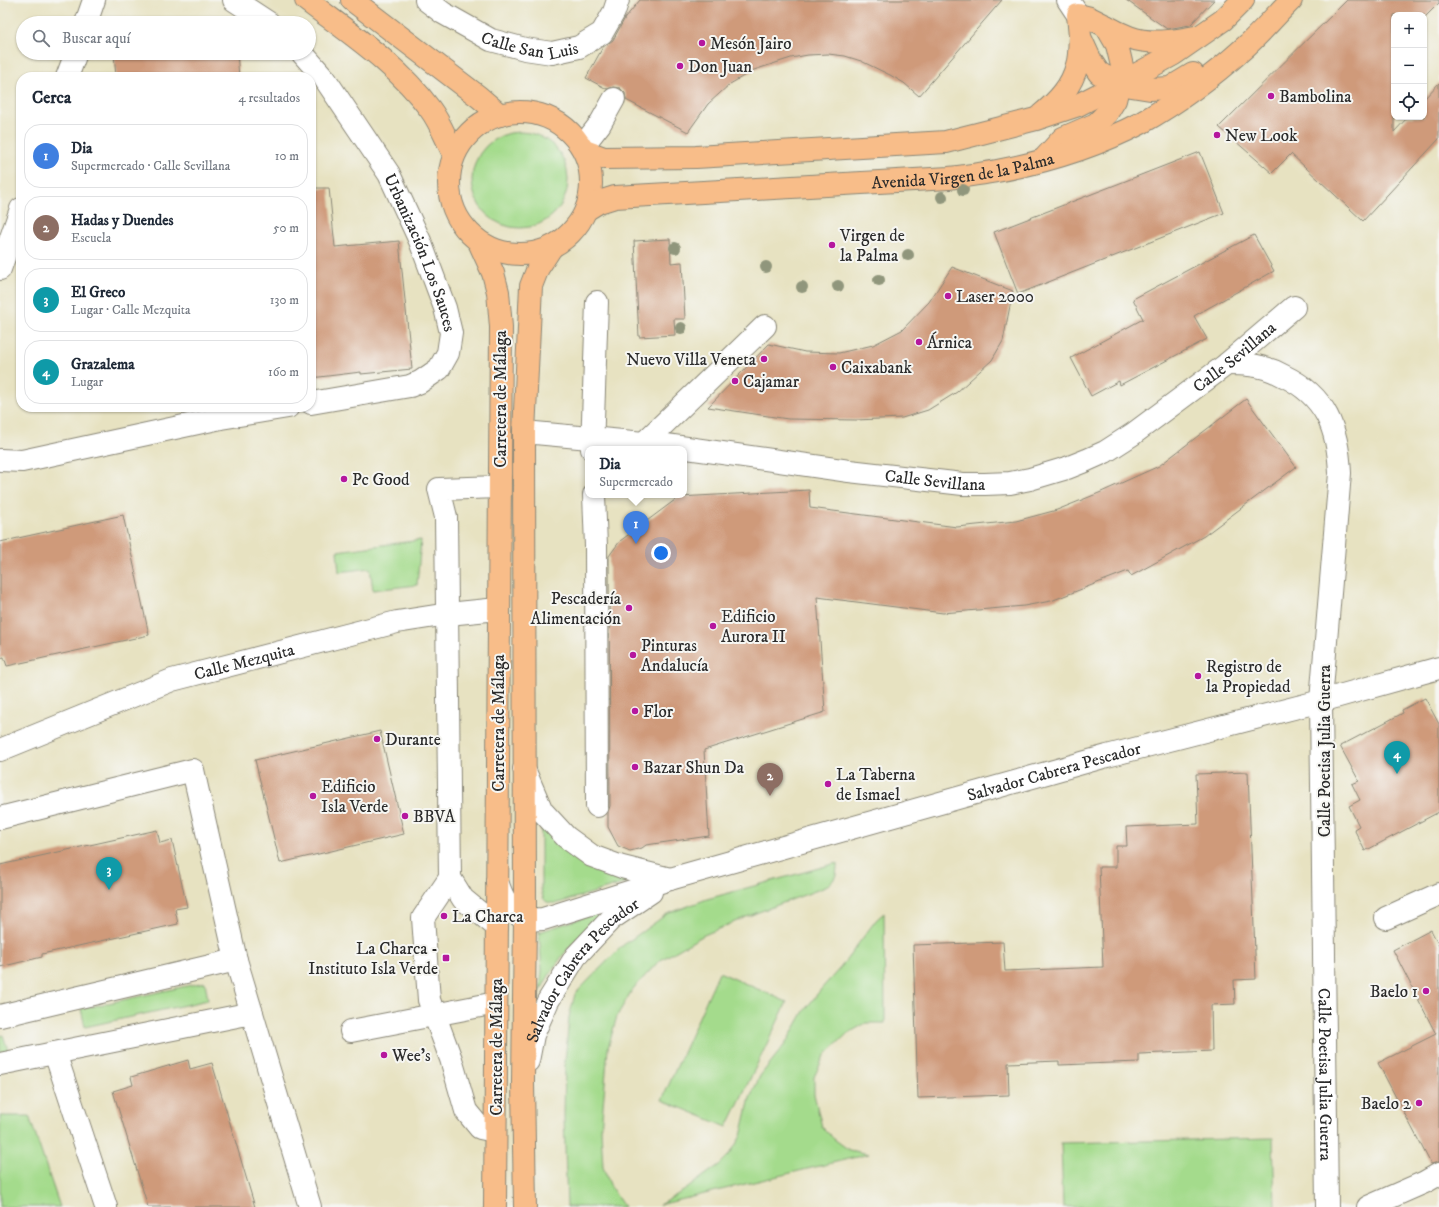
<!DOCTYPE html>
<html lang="es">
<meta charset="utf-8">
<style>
:root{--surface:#fff;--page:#f6f6f7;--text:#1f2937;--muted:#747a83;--line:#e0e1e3;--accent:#7c3aed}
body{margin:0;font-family:"IM FELL DW Pica",serif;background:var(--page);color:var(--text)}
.controls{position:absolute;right:12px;top:12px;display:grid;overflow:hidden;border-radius:8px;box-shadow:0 1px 3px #0004}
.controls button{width:36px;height:36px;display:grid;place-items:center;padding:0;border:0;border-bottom:1px solid var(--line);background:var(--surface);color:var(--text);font:20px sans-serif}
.you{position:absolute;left:661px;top:553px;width:14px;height:14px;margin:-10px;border:3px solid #fff;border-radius:50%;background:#1a73e8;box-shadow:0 0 0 6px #1a73e833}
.badge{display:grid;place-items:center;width:26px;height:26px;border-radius:50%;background:var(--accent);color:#fff;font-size:13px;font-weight:700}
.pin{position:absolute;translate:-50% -33px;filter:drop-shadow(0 1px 2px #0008)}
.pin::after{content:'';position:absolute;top:21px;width:14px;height:12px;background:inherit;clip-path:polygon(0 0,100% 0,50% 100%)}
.popup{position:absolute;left:585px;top:446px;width:102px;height:52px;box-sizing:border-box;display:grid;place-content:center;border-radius:8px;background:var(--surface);filter:drop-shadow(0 1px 3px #0005);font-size:13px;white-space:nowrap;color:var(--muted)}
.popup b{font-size:15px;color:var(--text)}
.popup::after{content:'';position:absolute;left:50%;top:100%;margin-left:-8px;border:8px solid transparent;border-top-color:var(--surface)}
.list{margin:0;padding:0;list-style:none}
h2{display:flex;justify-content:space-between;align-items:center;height:52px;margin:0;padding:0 16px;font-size:17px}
h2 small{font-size:13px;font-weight:400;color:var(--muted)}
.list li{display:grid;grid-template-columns:26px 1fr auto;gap:12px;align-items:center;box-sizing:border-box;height:64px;margin:0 8px 8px;padding:0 8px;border:1px solid var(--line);border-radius:16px}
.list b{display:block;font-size:15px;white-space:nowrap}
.list p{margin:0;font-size:13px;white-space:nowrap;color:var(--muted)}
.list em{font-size:13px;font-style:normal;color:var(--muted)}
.icon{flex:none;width:22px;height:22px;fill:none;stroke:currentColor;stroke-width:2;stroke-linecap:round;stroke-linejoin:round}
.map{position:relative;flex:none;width:1439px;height:1207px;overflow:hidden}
.search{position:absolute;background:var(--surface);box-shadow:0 1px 3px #0004;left:16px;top:16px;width:300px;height:44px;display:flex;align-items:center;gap:10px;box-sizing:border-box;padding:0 14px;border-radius:22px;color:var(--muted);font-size:15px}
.panel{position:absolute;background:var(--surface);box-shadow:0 1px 3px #0004;left:16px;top:72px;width:300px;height:340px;border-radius:16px}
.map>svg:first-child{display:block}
</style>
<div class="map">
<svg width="1439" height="1207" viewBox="0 0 1439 1207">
<rect width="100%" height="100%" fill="#f6f6f2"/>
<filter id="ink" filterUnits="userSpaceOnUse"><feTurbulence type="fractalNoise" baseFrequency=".025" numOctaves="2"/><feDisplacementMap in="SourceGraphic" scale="8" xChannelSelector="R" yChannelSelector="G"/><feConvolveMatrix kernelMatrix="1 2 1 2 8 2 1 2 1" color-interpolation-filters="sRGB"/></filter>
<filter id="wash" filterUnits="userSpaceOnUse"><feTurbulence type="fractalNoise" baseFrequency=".012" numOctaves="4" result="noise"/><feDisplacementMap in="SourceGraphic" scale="16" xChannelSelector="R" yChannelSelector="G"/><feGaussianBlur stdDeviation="0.9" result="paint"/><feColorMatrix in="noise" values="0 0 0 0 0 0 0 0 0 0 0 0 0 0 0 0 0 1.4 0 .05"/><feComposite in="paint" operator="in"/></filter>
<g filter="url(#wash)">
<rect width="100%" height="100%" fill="#e7e2c1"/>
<path fill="#a4db8c" stroke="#68835c" d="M472 180a48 48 0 1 1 96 0a48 48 0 1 1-96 0Z
M 421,540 L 417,585 L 373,590 L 370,568 L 339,572 L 337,551 Z
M 541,823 L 643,878 L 558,903 C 544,904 543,900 541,888 Z
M 837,863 C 837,877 835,881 823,888 L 756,913 L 704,935 L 659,961 L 632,990 L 617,1016 L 608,1048 L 601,1130 L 603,1167 L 611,1187 L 624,1207 L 567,1207 L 564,1117 L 565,1061 L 569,1017 L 575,994 L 622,946 L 667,914 L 707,899 Z
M 610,909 C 581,931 556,959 540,992 L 542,970 L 539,932 Z
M 884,913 L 885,1023 L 866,1023 L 847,1034 L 824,1056 L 814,1077 L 814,1094 L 822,1127 L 834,1139 L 849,1150 L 869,1154 L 659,1205 L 685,1190 L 705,1175 L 719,1165 L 730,1154 L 741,1136 L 750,1098 L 760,1076 L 786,1043 L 804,1011 L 822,988 L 841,967 L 876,920 Z
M 719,972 L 787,1002 L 727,1127 L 662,1100 Z
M 205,982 L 208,1000 L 85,1027 L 81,1009 Z
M 3,1035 L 8,1050 L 0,1052 L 0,1036 Z
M 0,1116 L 29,1116 L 60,1207 L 0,1207 Z
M 1273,1138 L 1275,1207 L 1063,1207 L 1061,1143 Z"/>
<g id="blocks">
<path fill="#cf9a7a" d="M 640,0 L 1002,0 L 919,96 L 904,83 L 890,75 L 861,61 L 845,56 L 828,54 L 808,55 L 791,58 L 754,70 L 730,84 L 708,104 L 688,132 L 626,100 L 625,93 L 620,88 L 613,87 L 607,89 L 586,78 L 603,47 L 613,40 L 625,18 Z
M 1126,0 L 1214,0 L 1190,25 L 1167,29 Z
M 1347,0 L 1439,0 L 1439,3 L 1424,18 L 1424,15 L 1394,15 L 1394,132 L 1408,117 L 1424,117 L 1424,99 L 1439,83 L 1439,139 L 1363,221 L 1291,154 L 1272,173 L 1219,127 Z
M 233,19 L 234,23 L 196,23 Z
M 114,53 L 237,53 L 239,77 L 116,77 Z
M 1200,152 L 1224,213 L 1018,294 L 994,232 Z
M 311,188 L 329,188 L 335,247 L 399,241 L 412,369 L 361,374 L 361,372 L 311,378 Z
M 1254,235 L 1274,271 L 1194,316 L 1207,339 L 1120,385 L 1119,381 L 1091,396 L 1071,358 L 1143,319 L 1133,299 Z
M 670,239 L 671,263 L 682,262 L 685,319 L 674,319 L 675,335 L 639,337 L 634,241 Z
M 952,267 L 1013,291 L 1003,341 L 992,360 L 957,392 L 928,410 L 902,418 L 856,420 L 788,419 L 708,407 L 769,344 L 805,352 L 839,353 L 873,345 L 902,330 L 929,302 Z
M 1246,399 L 1296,467 L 1204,536 L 1131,576 L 1128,571 L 1051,601 L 1024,606 L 943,613 L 817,597 L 825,712 L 704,750 L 709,836 L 646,845 L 642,848 L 630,851 L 618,846 L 608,827 L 608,812 L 610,806 L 609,556 L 620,541 L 679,497 L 809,490 L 810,508 L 957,527 L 1016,521 L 1057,510 L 1099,493 L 1159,466 Z
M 123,515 L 149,635 L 7,666 L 4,657 L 0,658 L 0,542 Z
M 1425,698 L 1439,724 L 1439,812 L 1365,851 L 1354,829 L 1359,826 L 1349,806 L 1360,800 L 1352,784 L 1359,781 L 1340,746 L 1403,713 L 1402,710 Z
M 380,731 L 404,834 L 280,863 L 255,760 Z
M 1248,772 L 1256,979 L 1234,980 L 1235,1004 L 1211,1005 L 1212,1051 L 1139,1054 L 1139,1062 L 1059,1065 L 1059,1061 L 1008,1063 L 1009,1095 L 918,1098 L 913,945 L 1003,942 L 1005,971 L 1103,967 L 1099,867 L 1116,867 L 1116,846 L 1127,846 L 1126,827 L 1198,824 L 1196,774 Z
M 157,830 L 160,843 L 172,840 L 187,907 L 175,909 L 178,924 L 42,954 L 42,957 L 0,967 L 0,865 Z
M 1431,930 L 1439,946 L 1439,1162 L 1431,1164 L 1378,1063 L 1436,1034 L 1393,950 Z
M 188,1060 L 190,1069 L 212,1063 L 255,1207 L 148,1207 L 113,1091 L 133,1085 L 131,1077 Z"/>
</g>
</g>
<g filter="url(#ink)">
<use href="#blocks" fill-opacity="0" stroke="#898676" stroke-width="1"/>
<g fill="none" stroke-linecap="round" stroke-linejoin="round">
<g stroke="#898676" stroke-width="24">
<g id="minor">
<path d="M 234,0 L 269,23"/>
<path id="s1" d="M 426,0 L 443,13 L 491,40 L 525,49 L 552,53 L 579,47 L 602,33 L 614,12 L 618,0"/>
<path d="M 1068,0 L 1078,15"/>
<path d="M 86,23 L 94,0"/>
<path id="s2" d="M 302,53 L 325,79 L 389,174 L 420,241 L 445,308 L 451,333 L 448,353 L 439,369 L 420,382 L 410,386 L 311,403"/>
<path d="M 67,77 L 76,53"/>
<path d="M 582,147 L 600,124 L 614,99"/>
<path d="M 0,269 L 21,209"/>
<path id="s3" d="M 1227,364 C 1234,364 1242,364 1249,365 C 1261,366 1273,370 1284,376 C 1326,396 1338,429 1340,473 L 1321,701 L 1327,1207"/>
<path id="s4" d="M 524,432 L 666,445 L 849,471 L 963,484 L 985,484 L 1010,483 L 1030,479 L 1067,468 L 1087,460 L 1105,452 L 1133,434 L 1227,364 L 1294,307"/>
<path d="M 643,444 L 765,326"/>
<path d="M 592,449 L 597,302"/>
<path d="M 0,460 L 22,461 L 221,418 L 288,407"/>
<path d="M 594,495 L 596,546 L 597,806"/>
<path id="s5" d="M 0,750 L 172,680 L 397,622 L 448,614 L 498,609"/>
<path d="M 524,769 L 542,811 L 566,837 L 592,856 L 622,867 L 670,879"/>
<path d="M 0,818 L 193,770 L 236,960 L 310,1207"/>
<path d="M 450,878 L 423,918 L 429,1000 L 451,1059 L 466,1111 L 480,1128 L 495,1131"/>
<path id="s6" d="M 497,881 C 503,901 508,907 525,920 L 543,919 L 670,879 L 1107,756 L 1321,701 L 1439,668"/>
<path d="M 1386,918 L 1439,894"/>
<path d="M 497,927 L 463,899 L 450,878 L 446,517 L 439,489 L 499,487"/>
<path d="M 0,1016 L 236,960"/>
<path d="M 351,1031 L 496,1003"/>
<path d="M 55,1053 L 106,1207"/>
<path id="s7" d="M 528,1061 L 533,1035 L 548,1001 L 576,956 L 611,919 L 651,892"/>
<path d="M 0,1064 L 252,1013"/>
<path d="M 1368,1207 L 1425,1182 L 1439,1174"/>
</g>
</g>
<g stroke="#898676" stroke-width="24">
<g id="major">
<path d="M 306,0 C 349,33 397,64 430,109 C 440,122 446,139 454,154"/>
<path d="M 352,0 L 479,97 L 500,115"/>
<path d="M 1106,26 C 1113,30 1121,34 1129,37 C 1150,45 1174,41 1195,37"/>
<circle cx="520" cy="183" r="71"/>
<path d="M 1041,115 C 1058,101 1072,86 1077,65 C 1080,56 1079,46 1080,37"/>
<path d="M 585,151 L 604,158 L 696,157 L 946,142 L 1036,119 L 1078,105 L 1119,84 L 1174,54 L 1223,20 L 1243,0"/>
<path d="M 1043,160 L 1063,138 L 1096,124 L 1107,113 L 1115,100 L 1119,84 L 1122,66 L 1117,45 L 1106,26 L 1090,18 L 1078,15 L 1080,37 L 1091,61 L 1099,73 L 1119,84 L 1150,89 L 1170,88 L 1193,74"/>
<path id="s8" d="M 586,210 L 599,202 L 615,197 L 949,178 C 965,176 981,174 997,171 C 1045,162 1097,146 1141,123 C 1178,102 1213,76 1244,48 C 1261,33 1275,16 1291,0"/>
<path d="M 479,242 L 493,273 L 498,292 L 501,327 L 495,1207"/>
<path d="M 525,1207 L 523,1082 L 525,920 L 524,432 L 531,286 L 538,268 L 551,248"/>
</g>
</g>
<use href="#minor" stroke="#fff" stroke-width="22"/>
<use href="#major" stroke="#f8bd89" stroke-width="22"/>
</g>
<g fill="#90967c">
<circle cx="963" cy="190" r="6"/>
<circle cx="942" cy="197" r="6"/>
<circle cx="675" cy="248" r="6"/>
<circle cx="908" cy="255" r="6"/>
<circle cx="766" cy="267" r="6"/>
<circle cx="879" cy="280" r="6"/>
<circle cx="838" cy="286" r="6"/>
<circle cx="802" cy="287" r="6"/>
<circle cx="681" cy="328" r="6"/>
</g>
</g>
<g fill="#b5179e" stroke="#f6f6f2" stroke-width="1.5">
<circle cx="702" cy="43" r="4"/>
<circle cx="680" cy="66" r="4"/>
<circle cx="1271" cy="96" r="4"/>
<circle cx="1217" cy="135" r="4"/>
<circle cx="832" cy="245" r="4"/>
<circle cx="948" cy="296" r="4"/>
<circle cx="919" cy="342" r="4"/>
<circle cx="764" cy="359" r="4"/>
<circle cx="833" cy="367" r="4"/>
<circle cx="735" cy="381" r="4"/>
<circle cx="344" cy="479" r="4"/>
<circle cx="629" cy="608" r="4"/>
<circle cx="713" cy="626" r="4"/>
<circle cx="633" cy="655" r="4"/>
<circle cx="1198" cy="676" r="4"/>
<circle cx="635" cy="711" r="4"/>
<circle cx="377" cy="739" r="4"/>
<circle cx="635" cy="767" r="4"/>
<circle cx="828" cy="784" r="4"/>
<circle cx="313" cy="796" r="4"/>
<circle cx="405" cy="816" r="4"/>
<circle cx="444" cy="916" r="4"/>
<rect x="442" y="954" width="8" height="8" rx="2"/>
<circle cx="1426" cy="991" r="4"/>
<circle cx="384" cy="1055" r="4"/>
<circle cx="1419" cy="1103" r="4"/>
</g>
<g text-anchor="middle" stroke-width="4" stroke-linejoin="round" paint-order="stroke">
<g font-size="17" fill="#2b2b2b" stroke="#f6f6f2">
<text dy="6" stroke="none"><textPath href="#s1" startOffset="116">Calle San Luis</textPath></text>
<text dy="6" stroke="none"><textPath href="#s8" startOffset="381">Avenida Virgen de la Palma</textPath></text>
<text dy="6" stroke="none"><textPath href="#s2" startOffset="234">Urbanización Los Sauces</textPath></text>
<text dy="6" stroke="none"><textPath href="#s4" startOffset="750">Calle Sevillana</textPath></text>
<text transform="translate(500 399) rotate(-90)" y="6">Carretera de Málaga</text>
<text dy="6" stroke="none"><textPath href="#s4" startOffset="414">Calle Sevillana</textPath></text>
<text dy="6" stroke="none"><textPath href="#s5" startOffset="260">Calle Mezquita</textPath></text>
<text transform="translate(498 723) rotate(-90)" y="6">Carretera de Málaga</text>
<text transform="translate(1324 751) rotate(-90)" y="6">Calle Poetisa Julia Guerra</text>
<text dy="6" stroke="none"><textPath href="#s6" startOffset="599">Salvador Cabrera Pescador</textPath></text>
<text dy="6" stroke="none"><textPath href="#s7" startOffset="109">Salvador Cabrera Pescador</textPath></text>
<text transform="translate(496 1047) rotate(-90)" y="6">Carretera de Málaga</text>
<text dy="6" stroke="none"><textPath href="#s3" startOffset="780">Calle Poetisa Julia Guerra</textPath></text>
</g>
<g font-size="17" fill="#2b2b2b" stroke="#f6f6f2" text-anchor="start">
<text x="710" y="49">Mesón Jairo</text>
<text x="688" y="72">Don Juan</text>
<text x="1279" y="102">Bambolina</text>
<text x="1225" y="141">New Look</text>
<text x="840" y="241">Virgen de<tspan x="840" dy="20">la Palma</tspan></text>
<text x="956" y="302">Laser 2000</text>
<text x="927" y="348">Árnica</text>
<text x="756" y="365" text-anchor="end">Nuevo Villa Veneta</text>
<text x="841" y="373">Caixabank</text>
<text x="743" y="387">Cajamar</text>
<text x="352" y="485">Pc Good</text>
<text x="621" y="604" text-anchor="end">Pescadería<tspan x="621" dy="20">Alimentación</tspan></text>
<text x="721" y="622">Edificio<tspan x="721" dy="20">Aurora II</tspan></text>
<text x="641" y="651">Pinturas<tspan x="641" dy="20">Andalucía</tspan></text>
<text x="1206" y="672">Registro de<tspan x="1206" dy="20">la Propiedad</tspan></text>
<text x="643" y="717">Flor</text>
<text x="385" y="745">Durante</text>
<text x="643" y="773">Bazar Shun Da</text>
<text x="836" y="780">La Taberna<tspan x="836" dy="20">de Ismael</tspan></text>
<text x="321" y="792">Edificio<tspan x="321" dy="20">Isla Verde</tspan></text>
<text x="413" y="822">BBVA</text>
<text x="452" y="922">La Charca</text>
<text x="438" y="954" text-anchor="end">La Charca -<tspan x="438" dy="20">Instituto Isla Verde</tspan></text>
<text x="1418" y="997" text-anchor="end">Baelo 1</text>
<text x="392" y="1061">Wee's</text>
<text x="1411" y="1109" text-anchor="end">Baelo 2</text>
</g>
</g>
</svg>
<div class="controls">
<button>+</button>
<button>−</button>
<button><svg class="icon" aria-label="locate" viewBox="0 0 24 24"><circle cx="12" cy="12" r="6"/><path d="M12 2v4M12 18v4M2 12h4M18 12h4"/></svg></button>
</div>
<div class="you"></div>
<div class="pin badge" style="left:636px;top:544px;background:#3f7fe0">1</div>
<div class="popup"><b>Dia</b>Supermercado</div>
<div class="pin badge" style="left:770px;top:796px;background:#8d6e63">2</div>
<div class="pin badge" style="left:109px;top:890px;background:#0f9aa8">3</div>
<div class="pin badge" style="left:1397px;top:774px;background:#0f9aa8">4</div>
<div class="search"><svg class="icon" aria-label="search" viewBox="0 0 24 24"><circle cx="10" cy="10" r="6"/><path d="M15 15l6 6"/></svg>Buscar aquí</div>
<section class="panel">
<h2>Cerca<small>4 resultados</small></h2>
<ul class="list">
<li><span class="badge" style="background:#3f7fe0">1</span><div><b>Dia</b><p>Supermercado · Calle Sevillana</p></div><em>10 m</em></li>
<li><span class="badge" style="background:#8d6e63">2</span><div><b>Hadas y Duendes</b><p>Escuela</p></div><em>50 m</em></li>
<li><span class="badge" style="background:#0f9aa8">3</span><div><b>El Greco</b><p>Lugar · Calle Mezquita</p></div><em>130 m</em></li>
<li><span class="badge" style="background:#0f9aa8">4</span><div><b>Grazalema</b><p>Lugar</p></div><em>160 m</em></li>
</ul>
</section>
</div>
